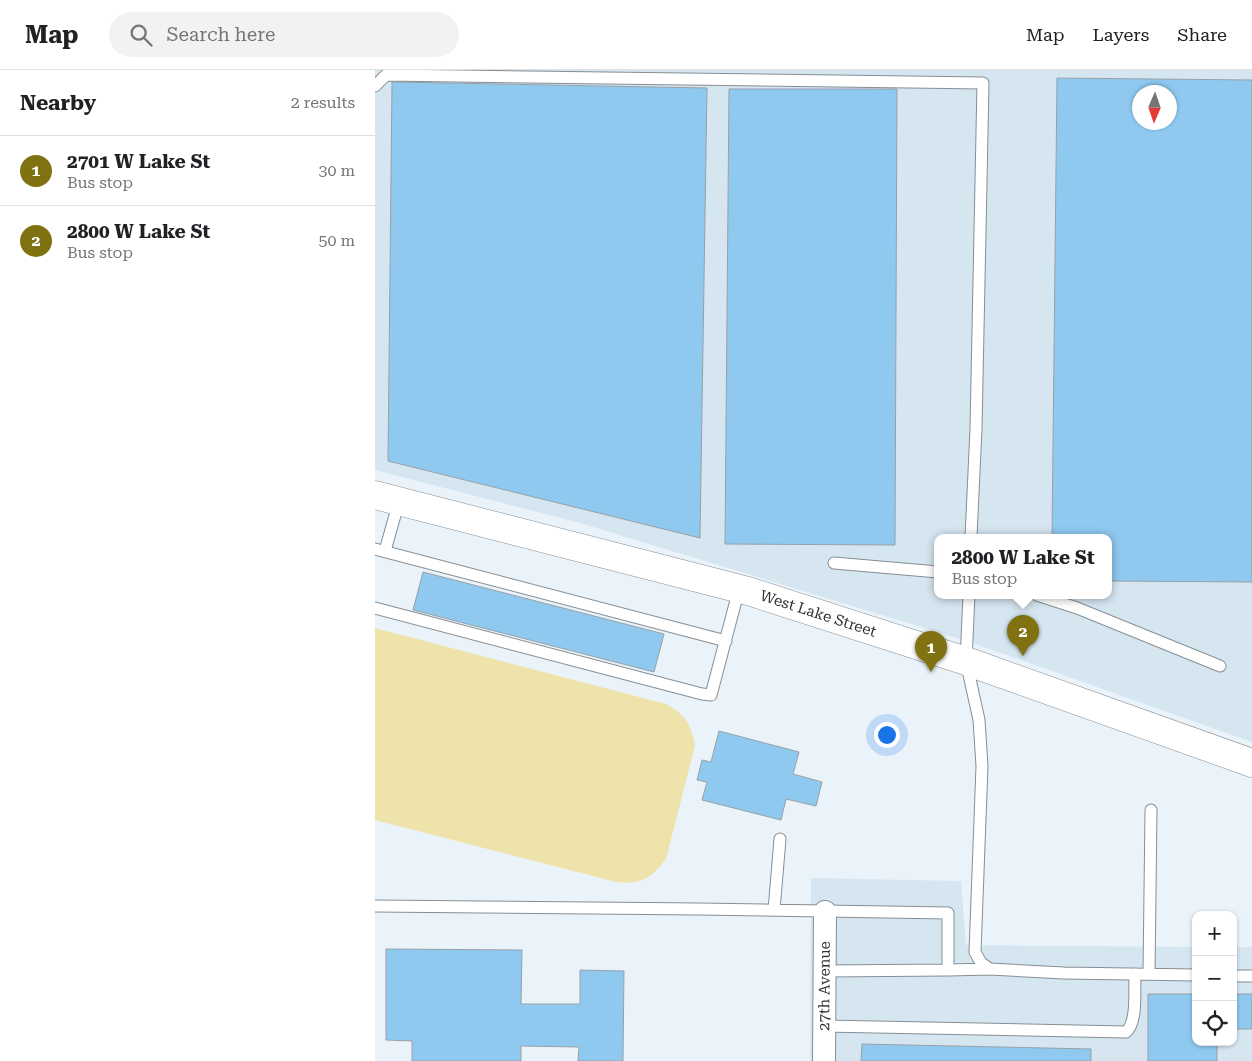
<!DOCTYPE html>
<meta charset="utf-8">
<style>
:root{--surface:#fff;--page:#f2f2f2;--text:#202124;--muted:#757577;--line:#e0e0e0;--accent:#807111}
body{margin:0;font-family:"Roboto Serif",serif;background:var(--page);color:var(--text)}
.controls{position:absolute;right:15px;bottom:15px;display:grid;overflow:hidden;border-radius:10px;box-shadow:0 1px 4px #0004}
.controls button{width:45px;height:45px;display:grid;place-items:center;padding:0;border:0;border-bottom:1px solid var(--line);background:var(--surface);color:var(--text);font:25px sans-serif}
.compass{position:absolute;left:757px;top:15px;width:45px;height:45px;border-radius:50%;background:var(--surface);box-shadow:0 1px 4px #0004;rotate:182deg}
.you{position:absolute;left:511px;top:664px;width:18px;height:18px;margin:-12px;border:4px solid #fff;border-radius:50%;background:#1a73e8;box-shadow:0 0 0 8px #1a73e833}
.badge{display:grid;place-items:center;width:32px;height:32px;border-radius:50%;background:var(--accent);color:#fff;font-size:16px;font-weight:700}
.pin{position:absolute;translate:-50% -41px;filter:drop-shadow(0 1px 2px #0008)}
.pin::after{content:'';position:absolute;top:26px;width:18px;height:15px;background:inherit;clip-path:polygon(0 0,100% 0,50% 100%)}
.popup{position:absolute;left:559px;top:464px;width:178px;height:65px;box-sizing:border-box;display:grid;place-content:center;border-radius:10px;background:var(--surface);filter:drop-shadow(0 1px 4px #0005);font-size:16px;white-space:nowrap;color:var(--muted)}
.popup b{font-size:19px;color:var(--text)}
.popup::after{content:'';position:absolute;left:50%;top:100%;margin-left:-10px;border:10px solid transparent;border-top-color:var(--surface)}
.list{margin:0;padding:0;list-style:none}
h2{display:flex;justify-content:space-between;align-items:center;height:65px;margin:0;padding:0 20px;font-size:21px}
h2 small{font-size:16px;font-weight:400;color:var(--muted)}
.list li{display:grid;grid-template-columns:32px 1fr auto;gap:15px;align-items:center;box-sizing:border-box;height:70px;padding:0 20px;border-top:1px solid var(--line)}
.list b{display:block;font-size:19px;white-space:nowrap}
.list p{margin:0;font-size:16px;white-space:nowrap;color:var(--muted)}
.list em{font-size:16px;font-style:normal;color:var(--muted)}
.icon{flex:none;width:28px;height:28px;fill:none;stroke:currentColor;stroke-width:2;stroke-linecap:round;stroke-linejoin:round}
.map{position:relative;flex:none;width:877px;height:991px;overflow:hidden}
header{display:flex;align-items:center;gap:30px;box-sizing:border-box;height:70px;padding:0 25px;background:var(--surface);border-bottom:1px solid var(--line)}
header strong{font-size:24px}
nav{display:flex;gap:28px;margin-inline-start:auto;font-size:18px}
.search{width:350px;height:45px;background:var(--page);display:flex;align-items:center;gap:12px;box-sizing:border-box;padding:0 18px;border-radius:28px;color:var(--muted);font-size:19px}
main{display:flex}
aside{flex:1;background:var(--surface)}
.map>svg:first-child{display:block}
</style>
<header>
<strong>Map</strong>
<div class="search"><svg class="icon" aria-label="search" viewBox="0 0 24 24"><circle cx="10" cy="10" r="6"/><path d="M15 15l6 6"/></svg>Search here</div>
<nav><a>Map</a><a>Layers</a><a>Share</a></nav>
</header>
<main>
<aside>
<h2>Nearby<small>2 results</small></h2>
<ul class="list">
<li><span class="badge">1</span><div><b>2701 W Lake St</b><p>Bus stop</p></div><em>30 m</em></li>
<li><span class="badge">2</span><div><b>2800 W Lake St</b><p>Bus stop</p></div><em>50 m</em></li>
</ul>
</aside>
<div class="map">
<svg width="877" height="991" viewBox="0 0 877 991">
<rect width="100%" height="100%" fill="#eaf3fa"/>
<path fill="#d6e6f1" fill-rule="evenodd" d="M 0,0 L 877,0 L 877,672 L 592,571 L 205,453 L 0,400 ZM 764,22 L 794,22 L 794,52 L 764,52 ZM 563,467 L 733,467 L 733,525 L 563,525 Z
M 436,808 L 586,811 L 591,875 L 821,877 L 821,972 L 858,972 L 858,877 L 877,877 L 877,991 L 435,991 Z"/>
<path fill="#eee4ab" d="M 0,558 L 291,634 C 311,645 316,654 320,676 L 291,789 C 276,809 265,815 241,812 L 0,750 Z"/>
<path fill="#8fc9ef" stroke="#98a0a6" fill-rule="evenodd" d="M 682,8 L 877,10 L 877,512 L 733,511 L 733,467 L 677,467 ZM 764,22 L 794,22 L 794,52 L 764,52 Z
M 17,12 L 332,18 L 325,468 L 13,391 Z
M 354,19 L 522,19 L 520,475 L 350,474 Z
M 48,502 L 289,564 L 279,602 L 38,540 Z
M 344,661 L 424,682 L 418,704 L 447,712 L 441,736 L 411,729 L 406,750 L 327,730 L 332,712 L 322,710 L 327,690 L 336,692 Z
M 11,879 L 147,880 L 146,934 L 205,934 L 205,900 L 249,901 L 248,991 L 203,991 L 204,977 L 146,976 L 146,991 L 37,991 L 37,971 L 11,970 Z
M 773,924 L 821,924 L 821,972 L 842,972 L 842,991 L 773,991 Z
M 858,924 L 877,924 L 877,959 L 858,959 Z
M 487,974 L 716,979 L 716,991 L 486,991 Z"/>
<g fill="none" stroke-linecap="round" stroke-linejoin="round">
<g stroke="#868e94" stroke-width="13">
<path id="lane" d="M 0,16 L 11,5 L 608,13 L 601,359 L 596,467
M 0,479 L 351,571
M 10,481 L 24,431
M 459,493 L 563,502
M 594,525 L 591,591 L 604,650 L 607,696 L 600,882 L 606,893 L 615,899 L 689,903 L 821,905
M 662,525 L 702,538 L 845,596
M 0,538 L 327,624 L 336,625 L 364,519
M 0,836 L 325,839 L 573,843 L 573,900 L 615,899
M 399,840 L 405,769
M 449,901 L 573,900
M 774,904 L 776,740
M 858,906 L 877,906
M 449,956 L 751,962 C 763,952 759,919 760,904"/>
</g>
<g stroke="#868e94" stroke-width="24">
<g id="street">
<path id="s1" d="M 449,991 L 450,842"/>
</g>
</g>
<g stroke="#868e94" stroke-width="29">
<g id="secondary">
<path id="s2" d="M 0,425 L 373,521 L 591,591 L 877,693"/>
</g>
</g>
<use href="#lane" stroke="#fff" stroke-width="11"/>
<use href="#street" stroke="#fff" stroke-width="22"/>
<use href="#secondary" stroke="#fff" stroke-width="28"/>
</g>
<g text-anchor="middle" stroke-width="4" stroke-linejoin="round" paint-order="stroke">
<g font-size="15" fill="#2c3032" stroke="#fff">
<text dy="5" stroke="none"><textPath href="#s2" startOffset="459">West Lake Street</textPath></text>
<text dy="5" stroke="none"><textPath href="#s1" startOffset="75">27th Avenue</textPath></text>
</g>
</g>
</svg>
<div class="controls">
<button>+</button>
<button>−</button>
<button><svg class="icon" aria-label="locate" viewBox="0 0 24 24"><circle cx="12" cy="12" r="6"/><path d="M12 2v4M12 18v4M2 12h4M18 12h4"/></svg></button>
</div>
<svg class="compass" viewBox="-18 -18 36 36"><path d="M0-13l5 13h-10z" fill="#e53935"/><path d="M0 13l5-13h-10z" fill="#757577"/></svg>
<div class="you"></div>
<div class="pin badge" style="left:556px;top:602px">1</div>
<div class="pin badge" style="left:648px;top:586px">2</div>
<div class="popup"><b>2800 W Lake St</b>Bus stop</div>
</div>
</main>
